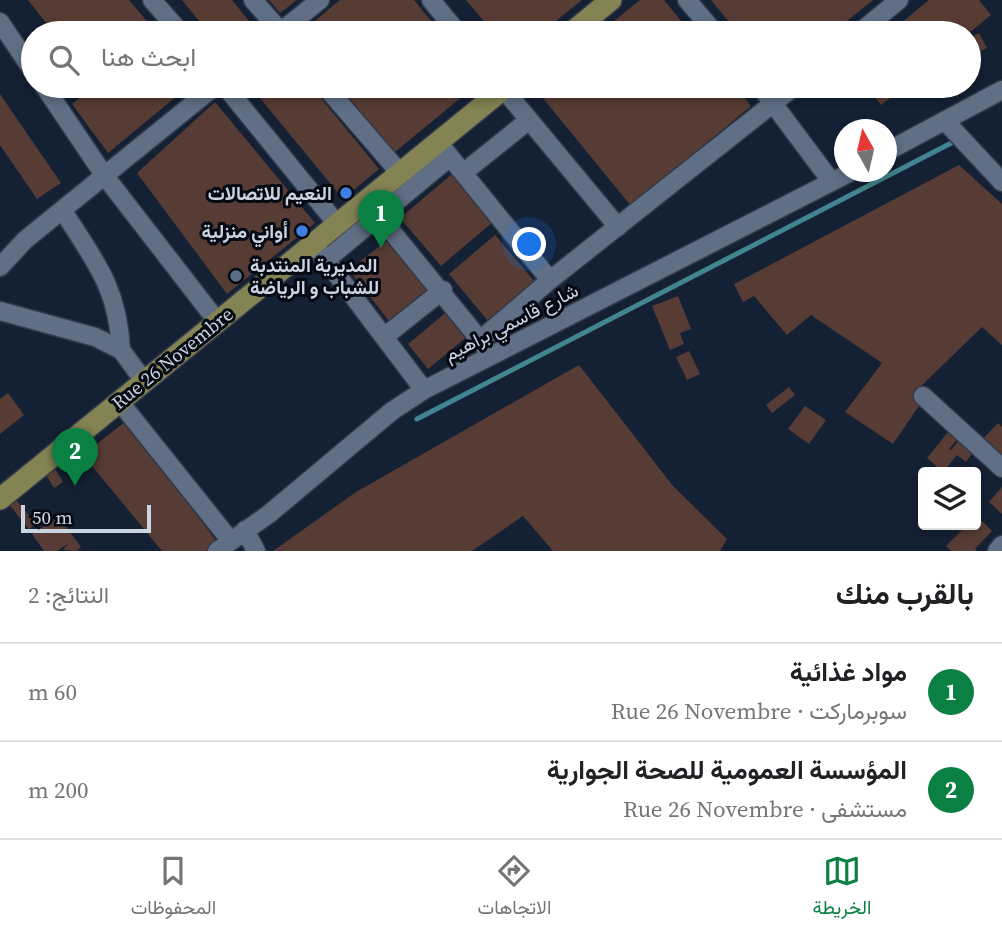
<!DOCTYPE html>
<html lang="ar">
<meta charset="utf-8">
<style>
:root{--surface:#fff;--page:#f6f6f6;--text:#202124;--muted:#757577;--line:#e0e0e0;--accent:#0b8043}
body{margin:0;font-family:"Source Serif 4",Vazirmatn,serif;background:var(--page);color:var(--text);direction:rtl}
.controls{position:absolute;right:21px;bottom:21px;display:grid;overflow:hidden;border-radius:7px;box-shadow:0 4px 10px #0003}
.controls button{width:63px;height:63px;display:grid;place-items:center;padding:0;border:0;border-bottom:2px solid var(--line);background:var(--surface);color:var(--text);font:35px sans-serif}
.compass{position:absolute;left:834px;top:119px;width:63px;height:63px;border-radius:50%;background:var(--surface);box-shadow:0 4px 10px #0003;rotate:352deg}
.scale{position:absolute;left:21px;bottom:18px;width:130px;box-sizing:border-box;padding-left:7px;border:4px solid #cbd4e1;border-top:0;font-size:19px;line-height:24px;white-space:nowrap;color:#cbd4e1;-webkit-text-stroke:5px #050a12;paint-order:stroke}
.you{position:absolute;left:530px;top:245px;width:24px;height:24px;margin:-18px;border:5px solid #fff;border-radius:50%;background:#1a73e8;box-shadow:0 0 0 10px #1a73e833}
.badge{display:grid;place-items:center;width:46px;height:46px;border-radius:50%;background:var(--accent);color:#fff;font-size:23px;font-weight:700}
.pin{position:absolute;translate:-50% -58px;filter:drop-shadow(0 2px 4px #0008)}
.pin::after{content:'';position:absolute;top:37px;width:24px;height:21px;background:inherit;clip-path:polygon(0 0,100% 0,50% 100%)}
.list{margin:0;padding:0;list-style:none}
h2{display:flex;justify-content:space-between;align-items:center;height:91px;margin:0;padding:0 28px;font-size:30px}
h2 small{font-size:23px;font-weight:400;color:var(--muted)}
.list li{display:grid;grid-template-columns:46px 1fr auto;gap:21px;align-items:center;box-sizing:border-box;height:98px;padding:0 28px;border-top:2px solid var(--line)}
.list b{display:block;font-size:26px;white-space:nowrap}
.list p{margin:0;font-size:23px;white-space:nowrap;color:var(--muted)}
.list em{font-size:23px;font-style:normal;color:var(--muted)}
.icon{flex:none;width:38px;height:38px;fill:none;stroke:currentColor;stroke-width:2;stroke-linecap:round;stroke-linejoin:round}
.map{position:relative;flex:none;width:1002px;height:551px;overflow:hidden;direction:ltr}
.search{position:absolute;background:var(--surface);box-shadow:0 4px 10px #0003;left:21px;right:21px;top:21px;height:77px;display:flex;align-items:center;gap:18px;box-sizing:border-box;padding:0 24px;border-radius:38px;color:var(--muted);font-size:26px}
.sheet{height:287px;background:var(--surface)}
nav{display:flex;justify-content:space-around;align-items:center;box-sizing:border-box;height:98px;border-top:2px solid var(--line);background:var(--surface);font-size:19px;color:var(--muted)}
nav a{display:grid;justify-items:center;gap:4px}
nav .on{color:var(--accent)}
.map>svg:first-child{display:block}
</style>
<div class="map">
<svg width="1002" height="551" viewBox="0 0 1002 551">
<rect width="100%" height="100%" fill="#142033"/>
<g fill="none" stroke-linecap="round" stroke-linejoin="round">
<path stroke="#42848f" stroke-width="5" d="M 417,419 L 959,139"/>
</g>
<path fill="#563c34" d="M 28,0 L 129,0 L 157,33 L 54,33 Z
M 182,0 L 232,0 L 258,32 L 209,33 Z
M 269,0 L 297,0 L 280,13 Z
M 340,0 L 414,0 L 441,33 L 300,33 Z
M 466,0 L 582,0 L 541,33 L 494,33 Z
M 640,0 L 664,0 L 691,33 L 599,33 Z
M 711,0 L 873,0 L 832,33 L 738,33 Z
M 929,0 L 979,0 L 991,15 L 969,33 L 889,33 Z
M 979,33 L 987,48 L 979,52 L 971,37 Z
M 95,86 L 189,86 L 108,153 L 72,104 Z
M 250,86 L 311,86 L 379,169 L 343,199 Z
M 339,86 L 475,86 L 395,152 Z
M 533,86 L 735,86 L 751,106 L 631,206 Z
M 866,86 L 905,86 L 881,105 Z
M 0,94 L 61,183 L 37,199 L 0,145 Z
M 215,102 L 315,223 L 227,294 L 137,173 Z
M 959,165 L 1002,204 L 1002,345 L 982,327 L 915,392 L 921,403 L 893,444 L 845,412 L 882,363 L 811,315 L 787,335 L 754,296 L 743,302 L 734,284 Z
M 452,174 L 493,222 L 441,266 L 400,218 Z
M 495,235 L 535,282 L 488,321 L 449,274 Z
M 390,238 L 431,289 L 389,321 L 349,270 Z
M 678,296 L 691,329 L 680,333 L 684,344 L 670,350 L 652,306 Z
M 449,310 L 469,335 L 428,369 L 408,344 Z
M 689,351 L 700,374 L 687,380 L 676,357 Z
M 579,365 L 673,486 L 727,539 L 720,551 L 553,551 L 523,516 L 472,551 L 273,551 L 356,492 Z
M 789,387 L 795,395 L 772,413 L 766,405 Z
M 8,393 L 24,415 L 0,434 L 0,399 Z
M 805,406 L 826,420 L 809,444 L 788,429 Z
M 126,421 L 217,542 L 206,551 L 162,551 L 83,455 Z
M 998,423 L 1002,427 L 1002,462 L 980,442 Z
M 949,431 L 958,438 L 949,449 L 951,450 L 959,440 L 973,452 L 966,462 L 957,455 L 943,472 L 927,458 Z
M 55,469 L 63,482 L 54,488 L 46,475 Z
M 1002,487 L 1002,514 L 989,502 Z
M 13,496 L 36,524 L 29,529 L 6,501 Z
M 976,515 L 992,531 L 975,549 L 977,551 L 951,551 L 946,546 L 967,525 L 976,525 Z
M 59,517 L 81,547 L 76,551 L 63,550 L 69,543 L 57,551 L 44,551 L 32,534 Z"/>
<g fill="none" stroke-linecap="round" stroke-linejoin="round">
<g stroke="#323a4a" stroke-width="21">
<path id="minor" d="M 152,0 L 181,33
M 253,0 L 282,33
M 431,0 L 458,33
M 687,0 L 715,33
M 0,22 L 33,71
M 279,33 L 320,0
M 859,33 L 899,0
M 44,86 L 104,175 L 217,321
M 225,86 L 337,224
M 325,86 L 400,173
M 501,86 L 618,227
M 760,86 L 831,181
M 945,121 L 1002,182
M 438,142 L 550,280
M 886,152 L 1002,90
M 463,173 L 529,120
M 366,200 L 480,340
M 63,211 C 95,261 118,288 121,350
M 313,243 L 424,390
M 326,260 L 450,157
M 0,267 L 25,240 L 215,86
M 0,311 L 95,337 L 121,350 L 144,381
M 384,337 L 443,290
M 491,355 L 480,340 L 550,280 L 795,86
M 923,396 L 1002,468
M 119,401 L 230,540
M 245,530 L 256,551
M 217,551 L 269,514 L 392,411 L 424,390 L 851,172
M 997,551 L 1002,545"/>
</g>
<g stroke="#323a4a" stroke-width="24">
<path id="major" d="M 571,33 L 611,0
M 0,499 L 507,86"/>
</g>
<use href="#minor" stroke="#606f85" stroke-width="18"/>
<use href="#major" stroke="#838353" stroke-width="21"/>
</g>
<g fill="#3f7fe0" stroke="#050a12" stroke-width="2.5">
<circle cx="346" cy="193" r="7"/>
<circle cx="302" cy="231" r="7"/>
</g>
<circle fill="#5c6f8a" stroke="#050a12" stroke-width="2.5" cx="236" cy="276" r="7"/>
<g text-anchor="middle" stroke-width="6" stroke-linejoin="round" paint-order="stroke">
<g font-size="19" font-weight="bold" fill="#cbd4e1" stroke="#050a12" text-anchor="end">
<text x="332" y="200">النعيم للاتصالات</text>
<text x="288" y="238">أواني منزلية</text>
<text x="250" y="272" text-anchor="start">المديرية المنتدبة<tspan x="250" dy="22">للشباب و الرياضة</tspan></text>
</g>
<g font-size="19" fill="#cbd4e1" stroke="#050a12">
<text transform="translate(511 322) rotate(-27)" y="7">شارع قاسمي براهيم</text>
<text transform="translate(172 358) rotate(-39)" y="7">Rue 26 Novembre</text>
</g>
</g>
</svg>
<div class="controls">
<button><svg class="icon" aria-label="layers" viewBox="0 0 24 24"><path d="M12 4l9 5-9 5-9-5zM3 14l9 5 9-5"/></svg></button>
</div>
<svg class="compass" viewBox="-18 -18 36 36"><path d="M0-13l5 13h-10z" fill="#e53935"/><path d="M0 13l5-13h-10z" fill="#757577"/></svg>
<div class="scale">50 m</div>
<div class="you"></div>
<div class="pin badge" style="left:381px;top:248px">1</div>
<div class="pin badge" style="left:75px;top:486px">2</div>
<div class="search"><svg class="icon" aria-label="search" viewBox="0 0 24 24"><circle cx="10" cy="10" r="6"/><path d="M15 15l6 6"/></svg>ابحث هنا</div>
</div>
<section class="sheet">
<h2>بالقرب منك<small>النتائج: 2</small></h2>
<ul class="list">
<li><span class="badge">1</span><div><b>مواد غذائية</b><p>سوبرماركت · Rue 26 Novembre</p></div><em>60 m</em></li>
<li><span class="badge">2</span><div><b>المؤسسة العمومية للصحة الجوارية</b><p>مستشفى · Rue 26 Novembre</p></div><em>200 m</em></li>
</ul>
</section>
<nav>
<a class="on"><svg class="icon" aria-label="map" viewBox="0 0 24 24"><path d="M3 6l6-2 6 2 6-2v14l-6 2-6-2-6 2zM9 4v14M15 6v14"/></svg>الخريطة</a>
<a><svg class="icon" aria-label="directions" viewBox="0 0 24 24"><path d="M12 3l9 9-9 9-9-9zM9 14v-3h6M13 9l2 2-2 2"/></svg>الاتجاهات</a>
<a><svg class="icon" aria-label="saved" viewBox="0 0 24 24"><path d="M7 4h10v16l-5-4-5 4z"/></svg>المحفوظات</a>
</nav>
